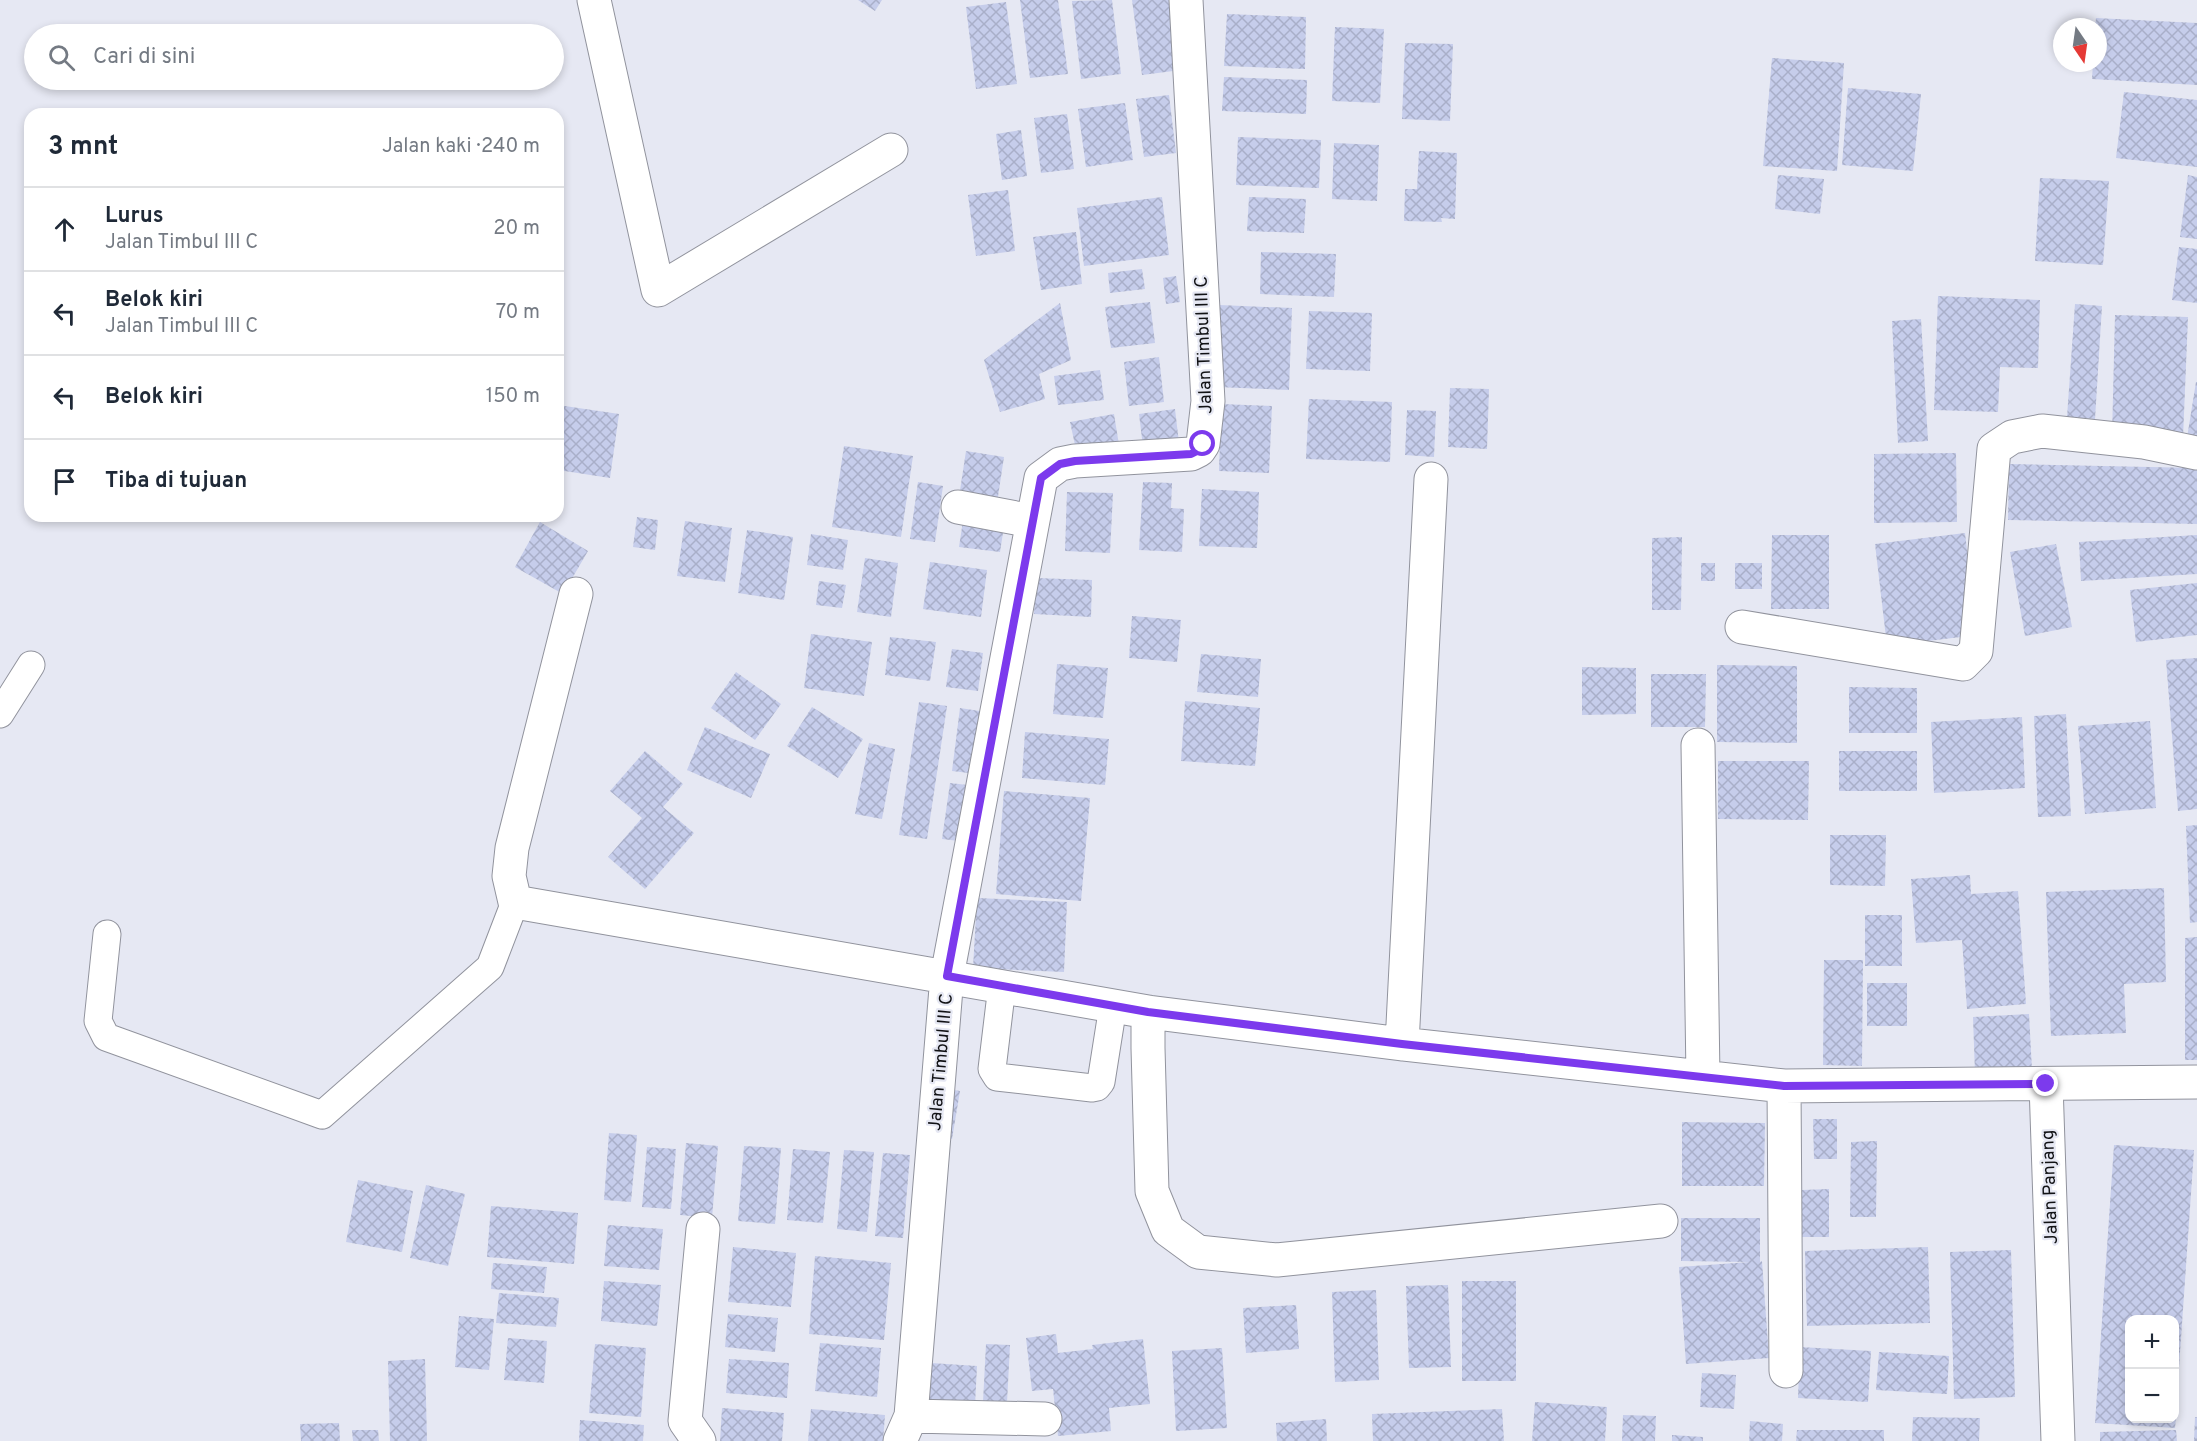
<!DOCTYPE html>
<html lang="id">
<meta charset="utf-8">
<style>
:root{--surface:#fff;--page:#f6f6f7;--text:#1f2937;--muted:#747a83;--line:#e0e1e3}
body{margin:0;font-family:Overpass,sans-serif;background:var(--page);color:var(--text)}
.controls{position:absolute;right:18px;bottom:18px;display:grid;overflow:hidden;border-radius:12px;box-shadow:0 3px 9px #0003}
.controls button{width:54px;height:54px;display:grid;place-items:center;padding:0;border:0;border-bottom:2px solid var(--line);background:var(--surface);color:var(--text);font:30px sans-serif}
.compass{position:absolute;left:2053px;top:18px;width:54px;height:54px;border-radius:50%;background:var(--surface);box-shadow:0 3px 9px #0003;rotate:167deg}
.stop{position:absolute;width:18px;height:18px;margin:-14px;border:4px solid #7c3aed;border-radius:50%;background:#fff}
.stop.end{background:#7c3aed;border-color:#fff;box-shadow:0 2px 6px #0008}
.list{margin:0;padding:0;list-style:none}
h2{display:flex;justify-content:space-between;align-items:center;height:78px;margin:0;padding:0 24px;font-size:26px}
h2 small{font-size:20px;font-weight:400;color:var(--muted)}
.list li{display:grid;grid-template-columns:39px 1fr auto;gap:18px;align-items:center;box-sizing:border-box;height:84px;padding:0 24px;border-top:2px solid var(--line)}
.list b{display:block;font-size:22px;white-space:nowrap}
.list p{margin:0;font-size:20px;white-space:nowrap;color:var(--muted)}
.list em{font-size:20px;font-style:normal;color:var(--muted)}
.icon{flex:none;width:33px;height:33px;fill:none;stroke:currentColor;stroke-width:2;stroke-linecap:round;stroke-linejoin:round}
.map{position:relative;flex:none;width:2197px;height:1441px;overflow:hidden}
.search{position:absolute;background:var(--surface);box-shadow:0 3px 9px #0003;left:24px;top:24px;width:540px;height:66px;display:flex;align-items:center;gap:15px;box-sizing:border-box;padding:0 21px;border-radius:33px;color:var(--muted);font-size:22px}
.panel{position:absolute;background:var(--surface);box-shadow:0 3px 9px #0003;left:24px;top:108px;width:540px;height:414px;border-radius:18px}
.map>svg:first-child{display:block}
</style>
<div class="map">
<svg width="2197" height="1441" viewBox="0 0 2197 1441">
<defs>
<pattern id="building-cross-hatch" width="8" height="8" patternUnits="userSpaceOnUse" patternTransform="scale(1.5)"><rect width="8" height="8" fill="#c6cdeb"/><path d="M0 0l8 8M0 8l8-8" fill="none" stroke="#a9afc9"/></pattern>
</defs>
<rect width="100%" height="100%" fill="#e6e8f3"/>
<path fill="url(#building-cross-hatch)" d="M 858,0 L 882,0 L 875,11 Z
M 1020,0 L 1058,0 L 1068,74 L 1030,78 Z
M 1112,0 L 1121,74 L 1081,79 L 1072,1 Z
M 1132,0 L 1172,0 L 1181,70 L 1142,75 Z
M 1006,2 L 1017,84 L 976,89 L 966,7 Z
M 1227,14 L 1306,17 L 1305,69 L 1224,66 Z
M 2096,18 L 2197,23 L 2197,85 L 2092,79 L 2093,63 L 2098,63 L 2098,27 L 2095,27 Z
M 1335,27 L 1384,29 L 1380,103 L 1332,101 Z
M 1405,43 L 1453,44 L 1450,121 L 1402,119 Z
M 1772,58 L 1844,63 L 1837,171 L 1763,166 Z
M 1224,77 L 1307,80 L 1306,114 L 1222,111 Z
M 1848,88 L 1921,94 L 1913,171 L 1842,165 Z
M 2124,92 L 2197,100 L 2197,167 L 2116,158 Z
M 1169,95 L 1176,153 L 1144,157 L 1136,99 Z
M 1125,103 L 1133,160 L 1086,167 L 1078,109 Z
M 1067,114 L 1074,169 L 1041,173 L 1034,118 Z
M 1021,130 L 1027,176 L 1002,180 L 996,134 Z
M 1238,137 L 1321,140 L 1319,188 L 1236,185 Z
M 1334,143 L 1379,145 L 1377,201 L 1332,199 Z
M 1419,151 L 1457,153 L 1455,219 L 1441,218 L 1442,222 L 1404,221 L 1405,189 L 1417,189 Z
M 1778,175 L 1824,179 L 1820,214 L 1775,209 Z
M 2188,175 L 2197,177 L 2197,239 L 2180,237 Z
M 2040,178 L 2109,181 L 2103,265 L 2035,261 Z
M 1008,190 L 1015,251 L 976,256 L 968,195 Z
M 1162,197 L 1169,255 L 1084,266 L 1077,208 Z
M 1249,197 L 1306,199 L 1304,233 L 1247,231 Z
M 1076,232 L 1082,284 L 1041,290 L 1033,237 Z
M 2179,247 L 2197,249 L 2197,303 L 2172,300 Z
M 1261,252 L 1336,254 L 1334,297 L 1260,294 Z
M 1142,269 L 1145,289 L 1110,293 L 1108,273 Z
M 1176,276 L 1180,302 L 1166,304 L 1163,278 Z
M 1938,296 L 2040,300 L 2038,368 L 2000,367 L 1998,412 L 1934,410 Z
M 1150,302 L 1155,343 L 1111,348 L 1105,307 Z
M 1060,303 L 1071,360 L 1039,374 L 1045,399 L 1000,412 L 984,360 Z
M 2075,304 L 2102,306 L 2095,419 L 2067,417 Z
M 1219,305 L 1292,308 L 1289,390 L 1216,387 Z
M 1309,311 L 1372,313 L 1370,371 L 1306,369 Z
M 2115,315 L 2188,317 L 2183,438 L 2112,436 Z
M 1921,319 L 1928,441 L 1898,443 L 1892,321 Z
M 1159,357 L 1164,402 L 1129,406 L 1124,362 Z
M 1100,370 L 1104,400 L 1058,405 L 1054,376 Z
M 2196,382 L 2197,382 L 2197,451 L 2185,450 Z
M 1450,388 L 1489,389 L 1487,449 L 1448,447 Z
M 1309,399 L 1392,402 L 1390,462 L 1306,459 Z
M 1221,404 L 1272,406 L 1269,473 L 1219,471 Z
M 558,405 L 619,414 L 610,478 L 558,470 Z
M 1175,409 L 1179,443 L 1143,447 L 1139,414 Z
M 1407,410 L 1436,411 L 1434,457 L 1405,455 Z
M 1114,414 L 1119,445 L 1077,454 L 1070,422 Z
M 844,446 L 913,456 L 901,537 L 832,527 Z
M 966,451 L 1004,457 L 997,503 L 959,497 Z
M 1956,453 L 1957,522 L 1874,523 L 1874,454 Z
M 2009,464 L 2197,468 L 2197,524 L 2008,520 Z
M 918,482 L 943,486 L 935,542 L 910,539 Z
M 1143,482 L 1172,483 L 1171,508 L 1184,509 L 1182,552 L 1139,550 Z
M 1202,489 L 1259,492 L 1257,548 L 1199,546 Z
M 1067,492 L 1113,493 L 1110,553 L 1065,551 Z
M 964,514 L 1005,520 L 1000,552 L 959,547 Z
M 637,517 L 658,520 L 655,550 L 633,547 Z
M 685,521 L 732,528 L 725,582 L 677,576 Z
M 540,522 L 588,551 L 563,594 L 515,567 Z
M 747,530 L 793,537 L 784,600 L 738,593 Z
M 1965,533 L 1977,635 L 1887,646 L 1875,544 Z
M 811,534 L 848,540 L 843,570 L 807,565 Z
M 1772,535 L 1829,535 L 1829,609 L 1771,609 Z
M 2197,535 L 2197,574 L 2081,581 L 2079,542 Z
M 1682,537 L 1681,610 L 1652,610 L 1652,538 Z
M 2056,544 L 2072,627 L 2025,636 L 2010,552 Z
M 865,558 L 898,563 L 891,617 L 857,612 Z
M 930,562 L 987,570 L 981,617 L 923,609 Z
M 1701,563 L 1715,563 L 1715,581 L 1701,581 Z
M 1735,563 L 1762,563 L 1762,589 L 1735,589 Z
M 1036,578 L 1092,580 L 1091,617 L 1034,614 Z
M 819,581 L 846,585 L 842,608 L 816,605 Z
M 2197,583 L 2197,635 L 2136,642 L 2130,590 Z
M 1132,616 L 1181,620 L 1177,662 L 1129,658 Z
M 811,634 L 872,642 L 864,696 L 804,688 Z
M 890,637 L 936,642 L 930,681 L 885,675 Z
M 952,649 L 983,653 L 978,691 L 946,687 Z
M 1201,654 L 1261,659 L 1258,697 L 1197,692 Z
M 2197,658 L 2197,809 L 2178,811 L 2166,660 Z
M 1057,664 L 1108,668 L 1103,718 L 1053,714 Z
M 1717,665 L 1797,666 L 1797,743 L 1717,742 Z
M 1582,667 L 1636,668 L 1636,714 L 1582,715 Z
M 736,672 L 781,704 L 755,740 L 711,708 Z
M 1651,674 L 1706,674 L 1705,727 L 1651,727 Z
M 1849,687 L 1917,688 L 1917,733 L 1849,733 Z
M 1185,701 L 1260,708 L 1255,766 L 1181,761 Z
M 919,702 L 947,706 L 927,839 L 899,835 Z
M 812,707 L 863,739 L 838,778 L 787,746 Z
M 960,708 L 986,712 L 977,774 L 952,771 Z
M 2066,714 L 2071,816 L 2038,817 L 2034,716 Z
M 2022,717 L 2025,788 L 1934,793 L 1931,722 Z
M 2150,721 L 2156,808 L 2085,814 L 2078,726 Z
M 705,727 L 770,754 L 751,798 L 687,770 Z
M 1025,732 L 1109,739 L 1105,785 L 1022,778 Z
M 869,743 L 895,749 L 882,819 L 855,814 Z
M 645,751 L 683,784 L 663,807 L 694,833 L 645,889 L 608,857 L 642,818 L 610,791 Z
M 1839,751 L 1917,751 L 1917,791 L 1839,791 Z
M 1718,761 L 1809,761 L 1808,820 L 1718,819 Z
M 950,783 L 976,786 L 967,842 L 942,839 Z
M 1004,791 L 1090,798 L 1081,901 L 996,894 Z
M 2197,825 L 2197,922 L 2190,923 L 2186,826 Z
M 1830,835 L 1886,835 L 1885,886 L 1830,885 Z
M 1970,875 L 1971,894 L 2018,891 L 2026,1004 L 1967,1009 L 1962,940 L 1916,943 L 1911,879 Z
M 2164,888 L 2166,982 L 2124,984 L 2126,1033 L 2051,1036 L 2046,892 Z
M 977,898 L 1067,902 L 1064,972 L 973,968 Z
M 1865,915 L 1902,915 L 1902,966 L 1865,966 Z
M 2197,937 L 2197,1060 L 2185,1060 L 2185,938 Z
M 1824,960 L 1863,960 L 1862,1066 L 1823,1065 Z
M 1867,983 L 1907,983 L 1907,1026 L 1867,1026 Z
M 2029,1014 L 2032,1070 L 1975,1074 L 1973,1017 Z
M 943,1088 L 960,1091 L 952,1139 L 936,1136 Z
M 1813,1119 L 1837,1119 L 1837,1159 L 1814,1159 Z
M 1682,1122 L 1765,1123 L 1764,1186 L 1682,1186 Z
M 609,1133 L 637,1135 L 631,1202 L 604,1200 Z
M 1877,1141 L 1876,1217 L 1850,1217 L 1851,1142 Z
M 686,1143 L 718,1146 L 712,1218 L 680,1215 Z
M 2114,1145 L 2194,1150 L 2176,1411 L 2174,1411 L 2174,1320 L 2130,1320 L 2130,1418 L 2176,1418 L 2175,1428 L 2095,1423 Z
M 744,1146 L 781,1148 L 775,1224 L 738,1221 Z
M 647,1147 L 676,1149 L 671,1209 L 642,1207 Z
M 793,1149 L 830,1152 L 823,1223 L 787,1220 Z
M 844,1150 L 874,1152 L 867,1232 L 837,1229 Z
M 883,1153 L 910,1155 L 903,1238 L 875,1236 Z
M 358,1180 L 413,1191 L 402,1252 L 346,1242 Z
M 426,1185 L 465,1194 L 448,1266 L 410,1258 Z
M 1829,1189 L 1829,1237 L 1802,1237 L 1802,1190 Z
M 491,1206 L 578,1213 L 574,1264 L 487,1257 Z
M 1681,1218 L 1760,1218 L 1760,1262 L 1762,1261 L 1769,1358 L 1686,1364 L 1679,1267 L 1750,1262 L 1681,1261 Z
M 608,1225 L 663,1229 L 659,1270 L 604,1266 Z
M 733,1247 L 796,1253 L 791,1307 L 728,1302 Z
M 1928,1247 L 1930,1323 L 1807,1326 L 1805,1251 Z
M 2011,1250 L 2015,1397 L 1954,1399 L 1950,1252 Z
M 815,1256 L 891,1263 L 884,1340 L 809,1334 Z
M 493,1263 L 547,1267 L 544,1293 L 491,1289 Z
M 604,1281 L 661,1285 L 657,1326 L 601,1321 Z
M 1462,1281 L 1516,1281 L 1516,1381 L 1462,1381 Z
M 1448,1285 L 1451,1367 L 1409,1368 L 1406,1286 Z
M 1376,1290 L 1379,1380 L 1335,1382 L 1332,1292 Z
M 499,1293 L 559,1298 L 556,1327 L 496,1323 Z
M 1296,1305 L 1299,1349 L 1246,1353 L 1243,1308 Z
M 728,1314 L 778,1318 L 775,1352 L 725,1347 Z
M 459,1316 L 494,1319 L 489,1370 L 455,1367 Z
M 1056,1334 L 1058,1353 L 1093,1349 L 1092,1345 L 1143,1339 L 1150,1404 L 1109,1408 L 1111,1431 L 1058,1436 L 1053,1389 L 1032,1391 L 1026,1338 Z
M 508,1338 L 547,1341 L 544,1383 L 504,1380 Z
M 820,1343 L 881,1348 L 877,1397 L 815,1391 Z
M 595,1344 L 646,1348 L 641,1417 L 589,1413 Z
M 986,1344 L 1010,1345 L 1007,1403 L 983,1402 Z
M 1800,1347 L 1871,1351 L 1868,1402 L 1798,1398 Z
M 1222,1348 L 1227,1428 L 1176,1431 L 1172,1351 Z
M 1879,1352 L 1949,1356 L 1947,1394 L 1876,1390 Z
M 425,1359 L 427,1441 L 390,1441 L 388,1361 Z
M 729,1359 L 789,1363 L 787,1398 L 726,1393 Z
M 931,1363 L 977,1366 L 975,1405 L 929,1402 Z
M 1702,1373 L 1736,1375 L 1734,1409 L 1700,1407 Z
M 1535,1402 L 1607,1407 L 1605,1441 L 1532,1441 Z
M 722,1408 L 784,1413 L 782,1441 L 720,1441 Z
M 811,1409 L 885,1415 L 883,1441 L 808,1441 Z
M 1502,1409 L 1504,1441 L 1373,1441 L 1372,1414 Z
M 1623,1415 L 1656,1416 L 1655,1441 L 1622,1441 Z
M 1913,1417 L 1980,1418 L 1979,1441 L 1912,1441 Z
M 2195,1417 L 2197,1417 L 2197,1441 L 2194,1441 Z
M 1326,1419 L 1327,1441 L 1277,1441 L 1276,1423 Z
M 580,1420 L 644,1425 L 643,1441 L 579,1441 Z
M 1750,1421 L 1783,1424 L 1782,1441 L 1749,1441 Z
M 339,1423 L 340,1441 L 301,1441 L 300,1424 Z
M 352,1430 L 378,1430 L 379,1441 L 353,1441 Z
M 1797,1430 L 1884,1430 L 1884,1441 L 1796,1441 Z
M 2176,1430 L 2177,1441 L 2100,1441 L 2100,1432 Z
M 1672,1435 L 1703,1437 L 1703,1441 L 1672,1441 Z"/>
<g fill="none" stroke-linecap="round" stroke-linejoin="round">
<g stroke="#91939d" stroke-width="29">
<path id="service" d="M 0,714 L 31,665
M 107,934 L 98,1021 L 106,1037 L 322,1115 L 490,967 L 515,902
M 1002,986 L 992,1069 L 997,1077 L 1092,1088 L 1097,1087 L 1101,1082 L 1113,1006"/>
</g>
<g stroke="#91939d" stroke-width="35">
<path id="minor" d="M 594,0 L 658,290 L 891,150
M 958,507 L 1032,521
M 576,594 L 512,848 L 509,876 L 515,902 L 1148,1012 L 1402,1044 L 1784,1086 L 2197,1082
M 1742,627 L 1963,664 L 1976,651 L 1994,449 L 2012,437 L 2042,431 L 2144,442 L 2197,453
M 1698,745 L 1703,1077
M 1148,1012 L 1148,1048 L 1152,1191 L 1168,1230 L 1198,1252 L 1277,1260 L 1661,1221
M 1402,1044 L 1431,479
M 2046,1084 L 2058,1441
M 1784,1086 L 1786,1371
M 911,1416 L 1045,1419
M 699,1441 L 685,1421 L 703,1229
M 900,1441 L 911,1416 L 947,976 L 1041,478 L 1060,464 L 1075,461 L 1191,454 L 1199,450 L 1203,444 L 1208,401 L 1186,0"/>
</g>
<use href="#service" stroke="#fff" stroke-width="27"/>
<use href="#minor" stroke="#fff" stroke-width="33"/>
</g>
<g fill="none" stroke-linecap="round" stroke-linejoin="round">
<path stroke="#7c3aed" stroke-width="8" d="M 1203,444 L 1199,450 L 1191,454 L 1075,461 L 1060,464 L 1041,478 L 947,976 L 1148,1012 L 1402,1044 L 1784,1086 L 2046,1084"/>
</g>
<g text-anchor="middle" stroke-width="4.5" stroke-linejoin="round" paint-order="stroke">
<g font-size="18" fill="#111215" stroke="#e6e8f3">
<text transform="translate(1203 345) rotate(-92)" y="6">Jalan Timbul III C</text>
<text transform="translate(940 1062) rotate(-85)" y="6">Jalan Timbul III C</text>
<text transform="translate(2049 1187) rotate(-92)" y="6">Jalan Panjang</text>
</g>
</g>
</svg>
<div class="controls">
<button>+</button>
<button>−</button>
</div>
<svg class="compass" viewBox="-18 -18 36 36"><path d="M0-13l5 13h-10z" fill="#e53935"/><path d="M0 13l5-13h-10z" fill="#747a83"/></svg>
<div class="stop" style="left:1203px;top:444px"></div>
<div class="stop end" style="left:2046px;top:1084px"></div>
<div class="search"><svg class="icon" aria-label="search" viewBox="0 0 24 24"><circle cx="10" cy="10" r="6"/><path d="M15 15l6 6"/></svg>Cari di sini</div>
<section class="panel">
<h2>3 mnt<small>Jalan kaki · 240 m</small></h2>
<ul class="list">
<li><svg class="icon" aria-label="ahead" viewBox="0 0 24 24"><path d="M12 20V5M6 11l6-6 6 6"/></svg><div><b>Lurus</b><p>Jalan Timbul III C</p></div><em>20 m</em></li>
<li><svg class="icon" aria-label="left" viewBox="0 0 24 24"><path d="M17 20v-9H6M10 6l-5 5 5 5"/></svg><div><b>Belok kiri</b><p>Jalan Timbul III C</p></div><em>70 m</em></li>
<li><svg class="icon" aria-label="left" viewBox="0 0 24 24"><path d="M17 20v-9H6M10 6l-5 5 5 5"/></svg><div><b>Belok kiri</b></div><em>150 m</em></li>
<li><svg class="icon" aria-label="arrive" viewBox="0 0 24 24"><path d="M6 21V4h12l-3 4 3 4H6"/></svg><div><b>Tiba di tujuan</b></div></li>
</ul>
</section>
</div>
